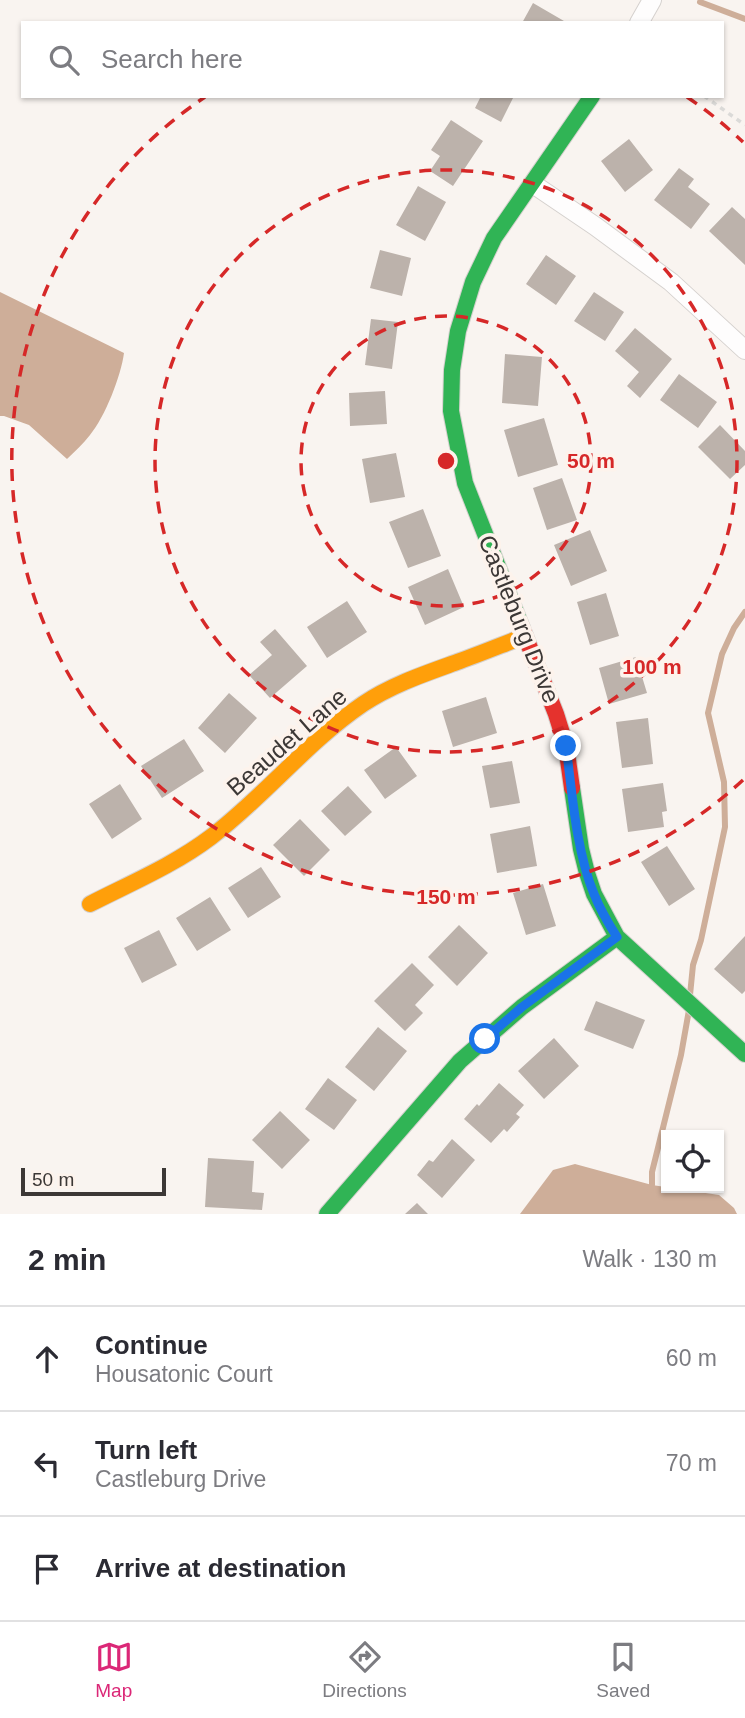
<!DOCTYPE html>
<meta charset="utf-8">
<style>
:root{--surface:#fff;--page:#f2f2f3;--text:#2b2b33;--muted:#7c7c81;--line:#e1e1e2;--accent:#db2777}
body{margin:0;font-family:Arial,sans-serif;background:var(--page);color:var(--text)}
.controls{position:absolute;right:21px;bottom:21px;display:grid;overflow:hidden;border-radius:0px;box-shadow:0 2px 5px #0004}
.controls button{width:63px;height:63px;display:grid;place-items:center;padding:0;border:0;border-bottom:2px solid var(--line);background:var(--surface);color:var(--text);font:35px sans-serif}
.scale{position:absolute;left:21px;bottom:18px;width:145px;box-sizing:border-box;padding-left:7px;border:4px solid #3c3836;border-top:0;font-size:19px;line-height:24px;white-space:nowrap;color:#3c3836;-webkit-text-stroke:5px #fdf3ec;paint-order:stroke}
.stop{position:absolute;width:21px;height:21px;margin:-16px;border:5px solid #1a73e8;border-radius:50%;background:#fff}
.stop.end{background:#1a73e8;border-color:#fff;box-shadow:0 2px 7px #0008}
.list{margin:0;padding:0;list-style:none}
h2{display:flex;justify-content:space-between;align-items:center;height:91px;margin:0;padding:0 28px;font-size:30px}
h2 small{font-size:23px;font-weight:400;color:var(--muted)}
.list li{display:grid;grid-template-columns:46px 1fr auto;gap:21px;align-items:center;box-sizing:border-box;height:105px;padding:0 28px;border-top:2px solid var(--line)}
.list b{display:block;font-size:26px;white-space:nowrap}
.list p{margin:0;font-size:23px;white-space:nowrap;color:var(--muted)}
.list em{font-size:23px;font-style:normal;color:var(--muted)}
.icon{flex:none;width:38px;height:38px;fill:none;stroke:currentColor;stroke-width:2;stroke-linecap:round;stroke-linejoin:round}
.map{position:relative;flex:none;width:745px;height:1214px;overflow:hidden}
.search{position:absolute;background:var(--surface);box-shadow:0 2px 5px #0004;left:21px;right:21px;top:21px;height:77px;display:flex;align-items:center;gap:18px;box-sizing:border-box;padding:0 24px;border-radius:0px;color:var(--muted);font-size:26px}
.sheet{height:406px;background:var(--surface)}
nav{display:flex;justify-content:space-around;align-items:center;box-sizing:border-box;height:98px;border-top:2px solid var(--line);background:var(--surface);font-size:19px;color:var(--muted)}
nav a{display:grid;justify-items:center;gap:4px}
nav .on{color:var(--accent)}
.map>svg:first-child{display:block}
</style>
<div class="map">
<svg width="745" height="1214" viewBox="0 0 745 1214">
<rect width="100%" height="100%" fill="#f9f4f0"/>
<path fill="#ceae99" d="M 0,292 L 124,353 C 121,376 105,417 90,435 C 83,444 75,451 67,459 L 29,425 L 4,416 L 0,416 Z
M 575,1164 L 652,1185 L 719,1195 L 734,1208 L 737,1214 L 520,1214 L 553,1170 Z"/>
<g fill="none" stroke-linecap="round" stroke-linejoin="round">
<path stroke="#ceae99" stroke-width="6" d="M 700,2 L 745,19
M 690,995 L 693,965 L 701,940 L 725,827 L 724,782 L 708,713 L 722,654 L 734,628 L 745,612
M 650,1190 L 652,1185 L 652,1172 L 681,1055 L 689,1010"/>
</g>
<path fill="#bcb2ab" d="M 533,3 L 564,21 L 563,23 L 522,23 Z
M 481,96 L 514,96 L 501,122 L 475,108 Z
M 451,120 L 483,141 L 453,186 L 430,171 L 440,156 L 431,150 Z
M 629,139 L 653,170 L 625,192 L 601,161 Z
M 679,168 L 694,179 L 688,187 L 710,204 L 691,229 L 654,200 Z
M 418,186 L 446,202 L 425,241 L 396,225 Z
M 732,207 L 745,219 L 745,265 L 709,231 Z
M 380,250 L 411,258 L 402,296 L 370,288 Z
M 546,255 L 576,276 L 556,305 L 526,284 Z
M 594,292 L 624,312 L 605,341 L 574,321 Z
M 371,319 L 398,322 L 392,369 L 365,365 Z
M 635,328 L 672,359 L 640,398 L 627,386 L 639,372 L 615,351 Z
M 505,354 L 542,357 L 538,406 L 502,403 Z
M 679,374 L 717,402 L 698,428 L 660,400 Z
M 385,391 L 387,424 L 350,426 L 349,393 Z
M 544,418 L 558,465 L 518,477 L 504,430 Z
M 720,425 L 745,451 L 745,465 L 730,479 L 698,447 Z
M 396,453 L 405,497 L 370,503 L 362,459 Z
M 562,478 L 577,520 L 547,530 L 533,488 Z
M 423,509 L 441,556 L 408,568 L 389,522 Z
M 590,530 L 607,571 L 571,586 L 554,545 Z
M 448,569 L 464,607 L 425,625 L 408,587 Z
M 606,593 L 619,636 L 590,645 L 577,602 Z
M 347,601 L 367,632 L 327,658 L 307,627 Z
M 275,629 L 307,666 L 270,698 L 249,675 L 272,655 L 260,642 Z
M 636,657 L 647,693 L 609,704 L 599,668 Z
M 229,693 L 257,718 L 225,753 L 198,728 Z
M 486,697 L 497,733 L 453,747 L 442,711 Z
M 648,718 L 653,764 L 622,768 L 616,722 Z
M 184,739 L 204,771 L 162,798 L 141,766 Z
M 396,747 L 417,776 L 385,799 L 364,770 Z
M 512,761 L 520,803 L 490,808 L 482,766 Z
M 663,783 L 667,811 L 662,812 L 664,827 L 628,832 L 622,789 Z
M 120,784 L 142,819 L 112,839 L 89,804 Z
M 348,786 L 372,812 L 345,836 L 321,811 Z
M 300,819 L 330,850 L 304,876 L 273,845 Z
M 530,826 L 537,866 L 497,873 L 490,834 Z
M 667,846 L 695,889 L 669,906 L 641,862 Z
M 261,867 L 281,897 L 248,918 L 228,888 Z
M 543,884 L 556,926 L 526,935 L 513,893 Z
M 210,897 L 231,930 L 197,951 L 176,918 Z
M 459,925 L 488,953 L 457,986 L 428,957 Z
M 159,930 L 177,965 L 142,983 L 124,948 Z
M 745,936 L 745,991 L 742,994 L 714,969 Z
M 412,963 L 434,985 L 415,1005 L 423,1013 L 405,1031 L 374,1001 Z
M 596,1001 L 645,1020 L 633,1049 L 584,1030 Z
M 378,1027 L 407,1051 L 374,1091 L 345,1067 Z
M 554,1038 L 579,1066 L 544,1099 L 518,1071 Z
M 328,1078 L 357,1100 L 334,1130 L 305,1109 Z
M 499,1083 L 524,1105 L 516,1114 L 520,1117 L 507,1132 L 504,1129 L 491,1143 L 464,1119 L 477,1104 L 479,1106 Z
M 280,1111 L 310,1140 L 282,1169 L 252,1140 Z
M 452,1139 L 475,1160 L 442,1198 L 417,1175 L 429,1160 L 433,1162 Z
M 208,1158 L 254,1161 L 252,1192 L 264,1193 L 262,1210 L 205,1207 Z
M 417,1203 L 428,1214 L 405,1214 Z"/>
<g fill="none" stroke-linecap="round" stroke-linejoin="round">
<g stroke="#d5d1ce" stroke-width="20">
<path id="street" d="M 639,23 L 652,0
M 533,184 L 595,226 L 671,282 L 745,350"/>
</g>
<g stroke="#d5d1ce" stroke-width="18">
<path id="fast" d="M 522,628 L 465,483 L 451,411 L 452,370 L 458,331 L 473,282 L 494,238 L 592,96
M 572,788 L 581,849 L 587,873 L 594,894 L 617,937 L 745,1054
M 327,1214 L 460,1061 L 522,1007 L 617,937"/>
</g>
<g stroke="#d5d1ce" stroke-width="18">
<path id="slow" d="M 90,904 C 131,883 174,865 211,837 C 265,796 307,742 363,704 C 393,684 427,673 460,661 C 482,653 504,644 525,636"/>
</g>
<g stroke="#d5d1ce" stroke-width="18">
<path id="jam" d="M 522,628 L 556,714 L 566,746 L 572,788"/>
</g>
<path stroke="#dbdad8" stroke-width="3.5" stroke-dasharray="5 5" stroke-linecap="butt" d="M 704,96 L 745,125"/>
<use href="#street" stroke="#fefdfd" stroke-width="18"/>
<use href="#fast" stroke="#30b455" stroke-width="16"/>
<use href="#slow" stroke="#ff9f0a" stroke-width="16"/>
<use href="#jam" stroke="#e5322d" stroke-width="16"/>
</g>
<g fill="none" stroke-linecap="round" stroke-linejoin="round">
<path stroke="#1a73e8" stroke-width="9" d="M 485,1039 L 522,1007 L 617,937 C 608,923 600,909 594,894 C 576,851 572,791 566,746"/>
</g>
<g fill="none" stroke="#d62828" stroke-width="3.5" stroke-dasharray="12 9">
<circle cx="446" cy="461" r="145"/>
<circle cx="446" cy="461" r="291"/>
<path d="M743 780A436 436 0 1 1 205 97M687 97A436 436 0 0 1 743 142"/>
</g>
<g text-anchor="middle" stroke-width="7" stroke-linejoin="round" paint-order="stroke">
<g font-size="24" fill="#3c3836" stroke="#fdf3ec">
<text transform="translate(519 619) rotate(68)" y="8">Castleburg Drive</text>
<text transform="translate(287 742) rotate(-41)" y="8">Beaudet Lane</text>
</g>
</g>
<circle cx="446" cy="461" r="10" fill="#d62828" stroke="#fdf3ec" stroke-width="3.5"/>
<g font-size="21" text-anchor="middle" font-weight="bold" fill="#d62828" stroke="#fdf3ec" stroke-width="7" stroke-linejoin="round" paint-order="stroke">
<text x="591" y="468">50 m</text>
<text x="652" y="674">100 m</text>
<text x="446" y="904">150 m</text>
</g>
</svg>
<div class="controls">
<button><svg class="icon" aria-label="locate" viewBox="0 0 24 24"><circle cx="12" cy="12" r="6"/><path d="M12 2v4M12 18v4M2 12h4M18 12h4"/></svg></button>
</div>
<div class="scale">50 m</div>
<div class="stop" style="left:485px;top:1039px"></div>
<div class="stop end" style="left:566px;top:746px"></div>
<div class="search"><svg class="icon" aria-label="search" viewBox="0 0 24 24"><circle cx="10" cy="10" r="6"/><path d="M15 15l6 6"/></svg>Search here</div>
</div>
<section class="sheet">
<h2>2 min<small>Walk · 130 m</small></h2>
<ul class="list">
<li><svg class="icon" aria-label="ahead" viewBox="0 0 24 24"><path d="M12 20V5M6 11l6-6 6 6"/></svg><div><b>Continue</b><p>Housatonic Court</p></div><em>60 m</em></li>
<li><svg class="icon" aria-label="left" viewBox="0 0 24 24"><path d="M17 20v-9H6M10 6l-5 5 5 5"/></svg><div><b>Turn left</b><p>Castleburg Drive</p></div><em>70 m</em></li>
<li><svg class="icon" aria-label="arrive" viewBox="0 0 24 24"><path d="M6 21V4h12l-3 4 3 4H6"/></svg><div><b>Arrive at destination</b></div></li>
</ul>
</section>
<nav>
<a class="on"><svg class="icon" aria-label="map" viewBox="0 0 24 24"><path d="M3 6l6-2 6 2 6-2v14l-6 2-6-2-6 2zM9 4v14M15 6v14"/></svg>Map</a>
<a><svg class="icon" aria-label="directions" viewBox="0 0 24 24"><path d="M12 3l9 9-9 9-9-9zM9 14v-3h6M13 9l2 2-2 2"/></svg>Directions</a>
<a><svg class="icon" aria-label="saved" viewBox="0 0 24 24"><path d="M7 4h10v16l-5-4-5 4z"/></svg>Saved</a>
</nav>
